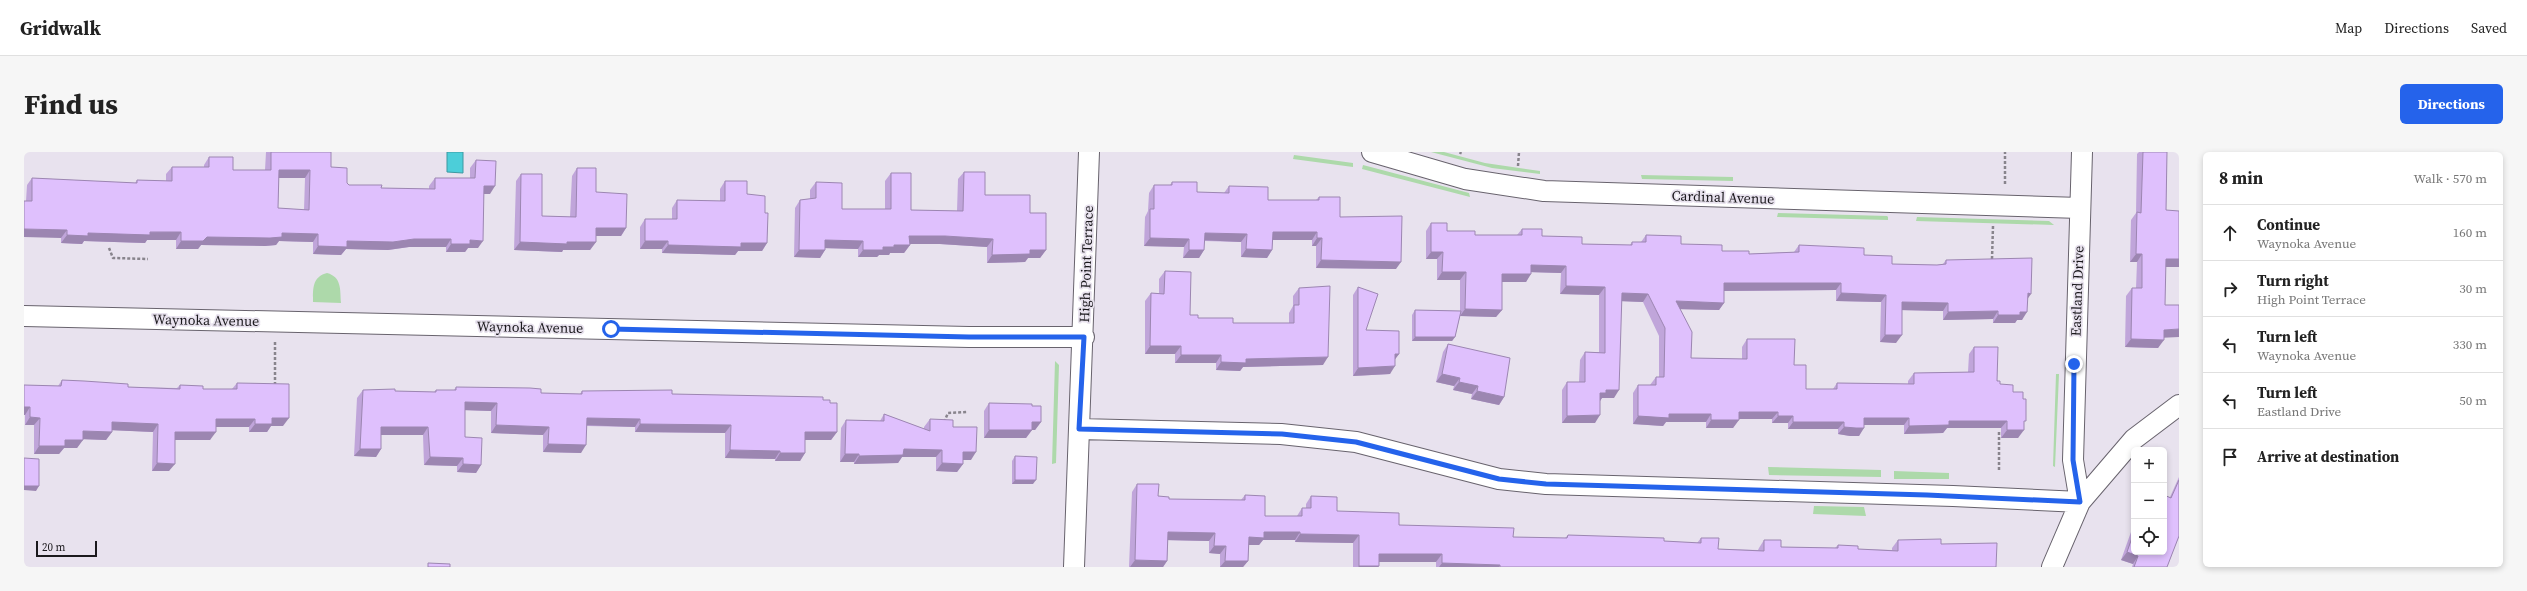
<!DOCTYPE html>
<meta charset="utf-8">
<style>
:root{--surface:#fff;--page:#f6f6f6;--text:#222;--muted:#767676;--line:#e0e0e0;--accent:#2563eb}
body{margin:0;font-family:"Source Serif 4",serif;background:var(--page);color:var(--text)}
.controls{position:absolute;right:12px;bottom:12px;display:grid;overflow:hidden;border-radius:6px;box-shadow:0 2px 6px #0003}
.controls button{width:36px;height:36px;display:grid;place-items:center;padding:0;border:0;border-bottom:1px solid var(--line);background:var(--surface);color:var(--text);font:20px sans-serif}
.scale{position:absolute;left:12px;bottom:10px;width:61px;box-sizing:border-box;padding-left:4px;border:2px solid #1b191d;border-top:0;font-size:11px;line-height:14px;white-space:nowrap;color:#1b191d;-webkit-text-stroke:3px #e8e2ee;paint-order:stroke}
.stop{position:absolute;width:12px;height:12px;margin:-9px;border:3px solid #2563eb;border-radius:50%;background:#fff}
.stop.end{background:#2563eb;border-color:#fff;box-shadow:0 1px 4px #0008}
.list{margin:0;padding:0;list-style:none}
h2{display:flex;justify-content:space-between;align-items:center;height:52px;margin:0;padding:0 16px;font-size:17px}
h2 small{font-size:13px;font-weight:400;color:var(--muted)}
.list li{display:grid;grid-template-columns:26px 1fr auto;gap:12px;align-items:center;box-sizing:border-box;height:56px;padding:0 16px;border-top:1px solid var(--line)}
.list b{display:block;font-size:15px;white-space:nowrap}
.list p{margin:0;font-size:13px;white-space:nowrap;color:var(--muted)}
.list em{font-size:13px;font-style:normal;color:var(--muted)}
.icon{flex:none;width:22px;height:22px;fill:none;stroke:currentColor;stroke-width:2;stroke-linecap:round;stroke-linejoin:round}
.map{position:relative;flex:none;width:2155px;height:415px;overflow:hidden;border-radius:6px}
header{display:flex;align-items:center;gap:24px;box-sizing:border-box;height:56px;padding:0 20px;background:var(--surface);border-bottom:1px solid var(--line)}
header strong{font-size:19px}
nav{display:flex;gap:22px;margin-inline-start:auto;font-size:14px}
.intro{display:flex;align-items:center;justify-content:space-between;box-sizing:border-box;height:96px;padding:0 24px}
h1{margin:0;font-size:28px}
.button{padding:10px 18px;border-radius:6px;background:var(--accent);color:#fff;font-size:14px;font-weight:700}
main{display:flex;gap:24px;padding:0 24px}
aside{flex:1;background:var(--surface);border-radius:6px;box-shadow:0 2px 6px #0003}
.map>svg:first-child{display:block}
</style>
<header>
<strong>Gridwalk</strong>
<nav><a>Map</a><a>Directions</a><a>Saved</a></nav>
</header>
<div class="intro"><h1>Find us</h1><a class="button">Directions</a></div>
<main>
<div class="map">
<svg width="2155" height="415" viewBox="0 0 2155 415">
<rect width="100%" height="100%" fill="#e8e2ee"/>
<path fill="#add9aa" d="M 1407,0 L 1420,0 L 1461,11 L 1516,19 L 1516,22 L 1468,16 Z
M 1270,3 L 1329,11 L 1329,15 L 1269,7 Z
M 1339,13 L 1445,41 L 1446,45 L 1338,17 Z
M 1617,23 L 1709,25 L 1709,29 L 1618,27 Z
M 1754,61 L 1863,64 L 1864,65 L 1864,68 L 1753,65 Z
M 1893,65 L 2025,69 L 2030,73 L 1892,69 Z
M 303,121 C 318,125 316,138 317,151 L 289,150 C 289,137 288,125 303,121 Z
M 1031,209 L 1035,213 L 1032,311 L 1028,312 Z
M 2032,222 L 2035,222 L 2031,315 L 2029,314 Z
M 1744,315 L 1857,318 L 1857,325 L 1745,323 Z
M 1870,319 L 1925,321 L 1925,327 L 1870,327 Z
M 1790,354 L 1840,355 L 1842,364 L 1789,362 Z"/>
<path fill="#4cced9" stroke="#3d98a1" d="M 423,0 L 439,0 L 439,21 L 423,20 Z"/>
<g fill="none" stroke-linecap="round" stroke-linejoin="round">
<g stroke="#68636d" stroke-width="22">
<path id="minor" d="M 1348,0 L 1441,27 L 1520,39 L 2056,56
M 0,164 L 945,185 L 1060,185
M 1055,277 L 1257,282 L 1332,290 L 1475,327 L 1522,332 L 1929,344 L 2056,350
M 2056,350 L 2049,308 L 2058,0
M 1050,415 L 1065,0
M 2028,415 L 2056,350 L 2110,287 L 2155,253"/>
</g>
<path stroke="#88848c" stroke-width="2.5" stroke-dasharray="3 2" stroke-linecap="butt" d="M 1436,2 L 1437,0
M 1494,14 L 1495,0
M 1981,32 L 1981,0
M 85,96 L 89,106 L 124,107
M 1968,107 L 1969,74
M 251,233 L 251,188
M 920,270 L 924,261 L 943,260
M 1975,318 L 1975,279"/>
<use href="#minor" stroke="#fff" stroke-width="20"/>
</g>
<path fill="#c0a5da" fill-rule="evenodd" d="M 242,0 L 307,0 L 307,15 L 325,33 L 357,36 L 405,37 L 405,34 L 411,26 L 446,26 L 446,16 L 452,8 L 466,42 L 460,42 L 454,96 L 444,96 L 441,100 L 422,100 L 422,95 L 385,95 L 364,98 L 322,97 L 317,103 L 289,102 L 289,90 L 255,89 L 252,93 L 241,94 L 177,93 L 174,97 L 152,97 L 152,88 L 123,88 L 121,91 L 60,89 L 58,92 L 37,91 L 37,86 L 2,49 L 3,33 L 8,26 L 111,31 L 113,28 L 142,29 L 142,22 L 148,15 L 180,15 L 180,13 L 185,5 L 209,18 L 241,18 ZM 255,26 L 281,26 L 280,58 L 254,56 Z
M 2115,0 L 2143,0 L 2140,185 L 2134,196 L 2101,195 L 2102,144 L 2108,136 L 2112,136 L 2113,110 L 2106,110 L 2107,68 L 2112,61 L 2113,2 Z
M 553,16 L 572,40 L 602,76 L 597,84 L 572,84 L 572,90 L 566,98 L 539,98 L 538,100 L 490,98 L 492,29 L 497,22 L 518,64 L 546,65 L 548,24 Z
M 940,20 L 961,43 L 1006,61 L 1022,98 L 1016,106 L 1004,106 L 1001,110 L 963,111 L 963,95 L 916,92 L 886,92 L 886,93 L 880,101 L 866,101 L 865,103 L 855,103 L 853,105 L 834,105 L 834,97 L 801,96 L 801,98 L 796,106 L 770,105 L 771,56 L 776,48 L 786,47 L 786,38 L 792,30 L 818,57 L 861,57 L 861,29 L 867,21 L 887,58 L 933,59 L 934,27 Z
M 701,29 L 723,42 L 741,61 L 743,91 L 738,99 L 714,99 L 711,103 L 638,101 L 638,97 L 616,97 L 616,75 L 621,67 L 648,67 L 648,56 L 653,48 L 696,49 L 696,37 Z
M 1148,30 L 1173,40 L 1200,41 L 1205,34 L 1244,48 L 1292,48 L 1295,45 L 1372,117 L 1292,116 L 1292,94 L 1288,94 L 1288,88 L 1249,88 L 1248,98 L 1243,106 L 1217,105 L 1217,90 L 1180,89 L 1180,98 L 1175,106 L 1159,106 L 1160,95 L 1120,94 L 1121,65 L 1124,59 L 1125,41 L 1130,33 L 1146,33 Z
M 1407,71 L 1423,79 L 1451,83 L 1493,83 L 1498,77 L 1518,84 L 1558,92 L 1606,93 L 1608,90 L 1617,90 L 1622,83 L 1657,92 L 1698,99 L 1725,102 L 1770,100 L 1775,93 L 1840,103 L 1868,112 L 1913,113 L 1919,112 L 1922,108 L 2003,147 L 1998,168 L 1993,168 L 1991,171 L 1969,171 L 1969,167 L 1919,168 L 1919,159 L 1878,158 L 1872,191 L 1856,190 L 1857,150 L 1812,149 L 1812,138 L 1700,139 L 1700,151 L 1695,158 L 1656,157 L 1667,206 L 1718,207 L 1718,195 L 1723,187 L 1770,213 L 1782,237 L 1809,237 L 1813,231 L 1884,232 L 1884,229 L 1890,221 L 1944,220 L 1945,202 L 1950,195 L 1976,232 L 1989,240 L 2000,272 L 1994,286 L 1977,286 L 1977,276 L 1923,276 L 1919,281 L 1880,282 L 1880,273 L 1840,273 L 1835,284 L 1826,284 L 1814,282 L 1814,277 L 1764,277 L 1764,271 L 1748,271 L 1748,267 L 1715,267 L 1709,276 L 1682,276 L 1682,270 L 1642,270 L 1639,274 L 1609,272 L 1609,241 L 1614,233 L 1626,233 L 1632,225 L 1635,225 L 1635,184 L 1619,150 L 1598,149 L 1590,246 L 1578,246 L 1576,249 L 1571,271 L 1538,271 L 1538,238 L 1543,230 L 1555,230 L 1556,208 L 1561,200 L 1575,200 L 1575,143 L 1536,142 L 1537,121 L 1507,120 L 1502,130 L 1478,130 L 1478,158 L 1472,165 L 1436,164 L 1431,185 L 1428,189 L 1388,189 L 1388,163 L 1391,158 L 1436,159 L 1436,128 L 1413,128 L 1413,107 L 1402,107 L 1402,79 Z
M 1141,119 L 1166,163 L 1174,166 L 1209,171 L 1265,171 L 1265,161 L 1269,154 L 1269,144 L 1275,136 L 1299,213 L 1219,215 L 1216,219 L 1192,218 L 1192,211 L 1151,211 L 1151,202 L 1121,202 L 1121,149 L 1127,141 L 1135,141 L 1135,127 Z
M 1334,135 L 1342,178 L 1375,202 L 1371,207 L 1366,222 L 1329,224 L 1329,143 Z
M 1424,192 L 1480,245 L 1475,253 L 1447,247 L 1448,242 L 1429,238 L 1430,234 L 1412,230 L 1419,200 Z
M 38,228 L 104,235 L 153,236 L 156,233 L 179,237 L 208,237 L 213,231 L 259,274 L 247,274 L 243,280 L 225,280 L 225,275 L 192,275 L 186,288 L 151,288 L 145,319 L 128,319 L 129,280 L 88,278 L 88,280 L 82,288 L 59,287 L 53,296 L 40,296 L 35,302 L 10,302 L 10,273 L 1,273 L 1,263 L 0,263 L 0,233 L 34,234 Z
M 432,235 L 517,241 L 556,242 L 558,239 L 799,248 L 806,251 L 813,280 L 807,288 L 781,288 L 781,301 L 776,309 L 751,309 L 751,307 L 701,306 L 701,281 L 611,280 L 611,275 L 563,274 L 557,301 L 519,300 L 519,283 L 467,281 L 467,259 L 441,258 L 441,285 L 457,313 L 452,321 L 433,320 L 433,314 L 400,313 L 399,283 L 357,283 L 357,297 L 352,305 L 330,304 L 333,246 L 339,238 L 410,240 L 412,238 L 430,238 Z
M 965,251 L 1008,254 L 1017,270 L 1011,278 L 1008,278 L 1002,286 L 960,286 L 960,259 Z
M 860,262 L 900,277 L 900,275 L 906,267 L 929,275 L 947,308 L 939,308 L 939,312 L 933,320 L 912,319 L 912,305 L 878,305 L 874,311 L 830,312 L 830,310 L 816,310 L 817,276 L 822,268 L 856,269 Z
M 991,304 L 1009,332 L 988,332 L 988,309 Z
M 2155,325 L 2155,384 L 2143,415 L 2108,415 L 2109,412 L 2097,408 L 2107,380 L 2110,377 L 2110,400 L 2146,345 Z
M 1113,332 L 1134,344 L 1145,347 L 1217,348 L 1221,343 L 1241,364 L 1273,364 L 1278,356 L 1282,356 L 1282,352 L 1287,344 L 1313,359 L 1375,373 L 1489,385 L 1541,386 L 1544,383 L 1673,391 L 1677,386 L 1694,397 L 1734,398 L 1735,396 L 1740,388 L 1757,395 L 1811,396 L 1814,393 L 1834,397 L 1868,398 L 1868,396 L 1874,388 L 1917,392 L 1972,415 L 1412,415 L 1412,410 L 1355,410 L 1355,414 L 1354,415 L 1329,415 L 1329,391 L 1271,390 L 1271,388 L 1239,388 L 1235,393 L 1225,393 L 1224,409 L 1219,415 L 1196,415 L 1196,402 L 1185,401 L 1185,389 L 1144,388 L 1143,409 L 1139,415 L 1105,415 L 1108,340 Z"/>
<path fill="#9c86b1" d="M 255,18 L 286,18 L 281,26 L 249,26 Z
M 460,34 L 471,34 L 466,42 L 455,42 Z
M 572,76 L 602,76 L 597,84 L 567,84 Z
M 0,77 L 43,78 L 37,86 L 0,85 Z
M 157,80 L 152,88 L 123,88 L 121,91 L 60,89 L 58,92 L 37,91 L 43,83 L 64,81 Z
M 1249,80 L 1293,80 L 1288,88 L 1243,88 Z
M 258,81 L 294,82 L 289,90 L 255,89 L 252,93 L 241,94 L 177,93 L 174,97 L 152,97 L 157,89 L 183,85 Z
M 1181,81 L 1223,82 L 1217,90 L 1175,88 Z
M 885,84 L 921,84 L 969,87 L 963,95 L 916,92 L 880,92 Z
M 1126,86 L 1165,87 L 1160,95 L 1120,94 Z
M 1293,86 L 1298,86 L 1292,94 L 1288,94 Z
M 390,87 L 427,87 L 422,95 L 385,95 L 364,98 L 322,97 L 317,103 L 289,102 L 294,94 L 323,89 Z
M 446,88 L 459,89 L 454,96 L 444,96 L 441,100 L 422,100 L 427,92 Z
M 801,88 L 839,89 L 834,97 L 796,96 Z
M 621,89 L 644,89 L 638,97 L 616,97 Z
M 496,90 L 572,90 L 566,98 L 539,98 L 538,100 L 490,98 Z
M 717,91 L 743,91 L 738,99 L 714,99 L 711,103 L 638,101 L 644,93 Z
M 870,93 L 886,93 L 880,101 L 866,101 L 865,103 L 855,103 L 853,105 L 834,105 L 839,98 Z
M 1222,97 L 1248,98 L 1243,106 L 1217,105 Z
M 775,98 L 801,98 L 796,106 L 770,105 Z
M 1006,98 L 1022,98 L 1016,106 L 1004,106 L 1001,110 L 963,111 L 968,103 Z
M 1165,98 L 1180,98 L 1175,106 L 1159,106 Z
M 1407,100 L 1419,100 L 1413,107 L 1402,107 Z
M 2112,102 L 2118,102 L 2113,110 L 2106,110 Z
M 2142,107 L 2155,107 L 2155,115 L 2136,115 Z
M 1297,108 L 1377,110 L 1372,117 L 1292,116 Z
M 1507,113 L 1542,114 L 1537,121 L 1502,120 Z
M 1418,120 L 1442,120 L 1436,128 L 1413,128 Z
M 1478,122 L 1507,122 L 1502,130 L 1473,130 Z
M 1700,131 L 1817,131 L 1812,138 L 1695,139 Z
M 1542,134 L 1581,135 L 1575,143 L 1536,142 Z
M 1598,141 L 1624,142 L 1619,150 L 1592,149 Z
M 1817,141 L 1862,143 L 1857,150 L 1812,149 Z
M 2004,141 L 2007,142 L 2002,149 Z
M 1652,149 L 1700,151 L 1695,158 L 1647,157 Z
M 1878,150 L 1924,151 L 1919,159 L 1873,158 Z
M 1441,157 L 1478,158 L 1472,165 L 1436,164 Z
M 1974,159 L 1969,167 L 1919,168 L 1924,160 Z
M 1996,160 L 2003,160 L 1998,168 L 1993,168 L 1991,171 L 1969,171 L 1974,163 Z
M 2155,177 L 2155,185 L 2134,186 L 2140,178 Z
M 1861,183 L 1878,183 L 1872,191 L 1856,190 Z
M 1391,185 L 1431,185 L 1428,189 L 1388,189 Z
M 2107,187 L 2140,188 L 2134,196 L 2101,195 Z
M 1126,194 L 1157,194 L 1151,202 L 1121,202 Z
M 1371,202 L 1375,202 L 1369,210 Z
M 1157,203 L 1197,203 L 1192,211 L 1151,211 Z
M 1304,205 L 1299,213 L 1219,215 L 1216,219 L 1192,218 L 1197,210 L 1222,207 Z
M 1371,214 L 1366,222 L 1329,224 L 1334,216 Z
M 1418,222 L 1436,226 L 1430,234 L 1412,230 Z
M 1435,230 L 1454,234 L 1448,242 L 1429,238 Z
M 1582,238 L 1595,238 L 1590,246 L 1578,246 L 1576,249 L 1576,241 Z
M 1453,239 L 1480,245 L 1475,253 L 1447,247 Z
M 441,250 L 473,251 L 467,259 L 436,258 Z
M 0,255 L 6,255 L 1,263 L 0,263 Z
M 1715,260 L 1754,260 L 1748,267 L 1709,267 Z
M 1645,262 L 1687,262 L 1682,270 L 1642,270 L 1639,274 L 1609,272 L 1614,264 Z
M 1576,263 L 1571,271 L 1538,271 L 1543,264 Z
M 1754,264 L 1769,264 L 1764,271 L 1748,271 Z
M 6,265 L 16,266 L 10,273 L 1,273 Z
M 248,266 L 265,266 L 259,274 L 247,274 L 243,280 L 225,280 L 231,272 Z
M 563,266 L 616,267 L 611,275 L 557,273 Z
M 1840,266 L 1885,266 L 1880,273 L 1835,273 Z
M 192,267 L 231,267 L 225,275 L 187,275 Z
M 1687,268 L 1715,268 L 1709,276 L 1682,276 Z
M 1925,269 L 1983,269 L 1977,276 L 1923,276 L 1919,281 L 1880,282 L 1885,274 Z
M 88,270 L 134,272 L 129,280 L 83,278 Z
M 1008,270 L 1017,270 L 1011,278 L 1002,278 Z
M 1769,270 L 1820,270 L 1814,277 L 1764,277 Z
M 616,272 L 707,273 L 701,281 L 611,280 Z
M 472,273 L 525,275 L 519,283 L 467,281 Z
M 357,275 L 404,275 L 399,283 L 352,283 Z
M 1820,275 L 1840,276 L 1835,284 L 1826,284 L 1814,282 Z
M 965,278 L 1008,278 L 1002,286 L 960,286 Z
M 1983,278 L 2000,278 L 1994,286 L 1977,286 Z
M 59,279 L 88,280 L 82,288 L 54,287 Z
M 151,280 L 192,280 L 186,288 L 146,288 Z
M 781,280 L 813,280 L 807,288 L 776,288 Z
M 41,288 L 59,288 L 53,296 L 40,296 L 35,302 L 10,302 L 15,294 Z
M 524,292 L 562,293 L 557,301 L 519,300 Z
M 336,297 L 357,297 L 352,305 L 330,304 Z
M 880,297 L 918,298 L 912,305 L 878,305 L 874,311 L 830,312 L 835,304 Z
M 706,298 L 756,299 L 751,307 L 701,306 Z
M 939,300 L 952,300 L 947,308 L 933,308 Z
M 756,301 L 781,301 L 776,309 L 751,309 Z
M 821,302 L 835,302 L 830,310 L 816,310 Z
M 406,305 L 439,306 L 433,314 L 400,313 Z
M 133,311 L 151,312 L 145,319 L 128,319 Z
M 918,311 L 939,312 L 933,320 L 912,319 Z
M 439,312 L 457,313 L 452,321 L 433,320 Z
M 991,328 L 1012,328 L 1009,332 L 988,332 Z
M 0,334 L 15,334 L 12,339 L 0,338 Z
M 1144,380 L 1191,381 L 1185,389 L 1138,388 Z
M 1240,380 L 1276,380 L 1271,388 L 1239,388 L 1235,393 L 1220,393 L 1225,385 Z
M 1276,382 L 1335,383 L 1329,391 L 1271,390 Z
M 1190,394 L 1202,394 L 1196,402 L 1185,401 Z
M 2103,400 L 2114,404 L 2109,412 L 2097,408 Z
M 1355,402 L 1418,402 L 1412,410 L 1350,410 Z
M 1111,408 L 1143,409 L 1139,415 L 1106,415 Z
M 1201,409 L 1224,409 L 1219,415 L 1196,415 Z
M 1418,411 L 1476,413 L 1475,415 L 1415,415 Z
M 1335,414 L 1355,414 L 1354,415 L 1334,415 Z"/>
<path fill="#dfc0fd" stroke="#9c86b1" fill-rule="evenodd" d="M 247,0 L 307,0 L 307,15 L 323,16 L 323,31 L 325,33 L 358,33 L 357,36 L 411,37 L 411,26 L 451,26 L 452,8 L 472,9 L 471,34 L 460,34 L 459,89 L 446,88 L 446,92 L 427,92 L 427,87 L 390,87 L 369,90 L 323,89 L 323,95 L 294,94 L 294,82 L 258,81 L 258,85 L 246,86 L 183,85 L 179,89 L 157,89 L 157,80 L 126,80 L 126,83 L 64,81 L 64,84 L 43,83 L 43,78 L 0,77 L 0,49 L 8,49 L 8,26 L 113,31 L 113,28 L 148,29 L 148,15 L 185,15 L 185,5 L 209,5 L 209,18 L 247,18 ZM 255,18 L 286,18 L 285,58 L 254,56 Z
M 2119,0 L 2143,0 L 2142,58 L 2155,59 L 2155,107 L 2142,107 L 2141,153 L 2155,153 L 2155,177 L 2140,178 L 2140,188 L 2107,187 L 2108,136 L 2118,136 L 2118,102 L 2112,102 L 2113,60 L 2117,61 Z
M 553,16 L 572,16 L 572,40 L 603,42 L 602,76 L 572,76 L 572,90 L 543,90 L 543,92 L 496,90 L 497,22 L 518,22 L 518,64 L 552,65 Z
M 940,20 L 961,20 L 961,43 L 1006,43 L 1006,61 L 1022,61 L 1022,98 L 1006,98 L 1006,102 L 968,103 L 969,87 L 921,84 L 885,84 L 886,93 L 870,93 L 870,95 L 859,95 L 859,98 L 839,98 L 839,89 L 801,88 L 801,98 L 775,98 L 776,48 L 792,46 L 792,30 L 818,31 L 818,57 L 867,57 L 867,21 L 887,21 L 887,58 L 939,59 Z
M 701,29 L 723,29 L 723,42 L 741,44 L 741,61 L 744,61 L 743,91 L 717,91 L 717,95 L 644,93 L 644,89 L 621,89 L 621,67 L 653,67 L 653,48 L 701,49 Z
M 1148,30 L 1173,30 L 1173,40 L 1205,41 L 1205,34 L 1244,35 L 1244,48 L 1295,48 L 1295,45 L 1316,45 L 1316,65 L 1378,64 L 1377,110 L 1297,108 L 1298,86 L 1293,86 L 1293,80 L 1249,80 L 1248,98 L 1222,97 L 1223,82 L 1181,81 L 1180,98 L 1165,98 L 1165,87 L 1126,86 L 1126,57 L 1130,57 L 1130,33 L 1148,33 Z
M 1407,71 L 1423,71 L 1423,79 L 1451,79 L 1451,83 L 1498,83 L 1498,77 L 1518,77 L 1518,84 L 1558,85 L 1558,92 L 1608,93 L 1608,90 L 1622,90 L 1622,83 L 1657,84 L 1657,92 L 1698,93 L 1698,99 L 1725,99 L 1725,102 L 1775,100 L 1775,93 L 1840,96 L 1840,103 L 1868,104 L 1868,112 L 1913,113 L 1922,112 L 1922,108 L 2008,106 L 2007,142 L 2004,141 L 2003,160 L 1996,160 L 1996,163 L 1974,163 L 1974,159 L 1924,160 L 1924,151 L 1878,150 L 1878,183 L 1861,183 L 1862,143 L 1817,141 L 1817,131 L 1700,131 L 1700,151 L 1652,149 L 1668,180 L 1667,206 L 1723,207 L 1723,187 L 1771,187 L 1770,213 L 1782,213 L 1782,237 L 1813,237 L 1813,231 L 1890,232 L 1890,221 L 1950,220 L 1950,195 L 1974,195 L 1973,229 L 1976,229 L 1976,232 L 1989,233 L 1989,240 L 1999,240 L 1999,247 L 2002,247 L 2002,269 L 2000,269 L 2000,278 L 1983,278 L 1983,269 L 1925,269 L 1925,273 L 1885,274 L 1885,266 L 1840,266 L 1840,276 L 1832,276 L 1820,275 L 1820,270 L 1769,270 L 1769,264 L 1754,264 L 1754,260 L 1715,260 L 1715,268 L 1687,268 L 1687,262 L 1645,262 L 1645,266 L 1614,264 L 1614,233 L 1632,233 L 1632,225 L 1640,225 L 1641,176 L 1624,142 L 1598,141 L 1595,238 L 1582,238 L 1582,241 L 1576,241 L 1576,263 L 1543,264 L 1543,230 L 1561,230 L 1561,200 L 1581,201 L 1581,135 L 1542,134 L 1542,114 L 1507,113 L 1507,122 L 1478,122 L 1478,158 L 1441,157 L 1442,120 L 1418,120 L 1419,100 L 1407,100 Z
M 1141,119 L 1167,120 L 1166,163 L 1174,163 L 1174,166 L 1209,166 L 1209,171 L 1270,171 L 1270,153 L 1275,153 L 1275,136 L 1306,134 L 1304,205 L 1222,207 L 1222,211 L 1197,210 L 1197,203 L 1157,203 L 1157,194 L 1126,194 L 1127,141 L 1140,142 Z
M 1334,135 L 1354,142 L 1342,178 L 1375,179 L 1375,202 L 1371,202 L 1371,214 L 1334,216 Z
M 1391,158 L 1437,159 L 1431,185 L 1391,185 Z
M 1424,192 L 1486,206 L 1480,245 L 1453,239 L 1454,234 L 1435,230 L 1436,226 L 1418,222 Z
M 38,228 L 60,229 L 104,232 L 104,235 L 156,237 L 156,233 L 179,234 L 179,237 L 213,237 L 213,231 L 265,232 L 265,266 L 248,266 L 248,272 L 231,272 L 231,267 L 192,267 L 192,280 L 151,280 L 151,312 L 133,311 L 134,272 L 88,270 L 88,280 L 59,279 L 59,288 L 41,288 L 41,294 L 15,294 L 16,266 L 6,265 L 6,255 L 0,255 L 0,233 L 37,234 Z
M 432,235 L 506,236 L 517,237 L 517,241 L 558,242 L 558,239 L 648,238 L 648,242 L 799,245 L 799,248 L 806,248 L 806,251 L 813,251 L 813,280 L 781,280 L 781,301 L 756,301 L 756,299 L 706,298 L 707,273 L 616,272 L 616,267 L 563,266 L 562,293 L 524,292 L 525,275 L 472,273 L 473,251 L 441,250 L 441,285 L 458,286 L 457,313 L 439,312 L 439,306 L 406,305 L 404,275 L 357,275 L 357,297 L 336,297 L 339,238 L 371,237 L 371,239 L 412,240 L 412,238 L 432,238 Z
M 965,251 L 1008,252 L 1008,254 L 1017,254 L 1017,270 L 1008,270 L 1008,278 L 965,278 Z
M 860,262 L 906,279 L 906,267 L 929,268 L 929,275 L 953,275 L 952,300 L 939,300 L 939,312 L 918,311 L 918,298 L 880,297 L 879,303 L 835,304 L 835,302 L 821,302 L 822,268 L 860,269 Z
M 991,304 L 1013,305 L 1012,328 L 991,328 Z
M 0,306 L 15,307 L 15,334 L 0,334 Z
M 2155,328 L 2155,384 L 2143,415 L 2110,415 L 2114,404 L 2103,400 L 2110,380 L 2110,400 L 2140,400 L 2140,343 L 2147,346 Z
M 1113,332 L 1135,332 L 1134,344 L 1145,345 L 1145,347 L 1221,348 L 1221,343 L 1241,344 L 1241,364 L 1278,364 L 1278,356 L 1287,356 L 1287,344 L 1313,345 L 1313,359 L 1375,361 L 1375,373 L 1490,376 L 1489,385 L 1543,386 L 1544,383 L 1640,386 L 1640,389 L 1677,391 L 1677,386 L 1695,386 L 1694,397 L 1740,399 L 1740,388 L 1757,388 L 1757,395 L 1814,396 L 1814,393 L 1834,394 L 1834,397 L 1874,399 L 1874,388 L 1917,387 L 1917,392 L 1973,391 L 1972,415 L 1476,415 L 1476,413 L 1418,411 L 1418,402 L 1355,402 L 1355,414 L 1335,414 L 1335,383 L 1276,382 L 1276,380 L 1240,380 L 1240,386 L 1225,385 L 1224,409 L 1201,409 L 1202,394 L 1190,394 L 1191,381 L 1144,380 L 1143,409 L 1111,408 Z
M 404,411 L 426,412 L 426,415 L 404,415 Z"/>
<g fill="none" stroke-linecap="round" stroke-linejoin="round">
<path stroke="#2563eb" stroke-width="5" d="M 587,177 L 945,185 L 1060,185 L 1055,277 L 1258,282 L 1332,290 L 1475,327 L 1522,332 L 1903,343 L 2056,350 L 2049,308 L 2050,212"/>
</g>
<g text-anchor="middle" stroke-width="3.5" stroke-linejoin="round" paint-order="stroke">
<g font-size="14" fill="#1b191d" stroke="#e8e2ee">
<text transform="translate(1699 45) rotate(2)" y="5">Cardinal Avenue</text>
<text transform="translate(1062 112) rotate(-88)" y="5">High Point Terrace</text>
<text transform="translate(2053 139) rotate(-88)" y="5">Eastland Drive</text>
<text transform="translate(182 168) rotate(1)" y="5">Waynoka Avenue</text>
<text transform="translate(506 175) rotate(1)" y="5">Waynoka Avenue</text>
</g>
</g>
</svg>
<div class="controls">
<button>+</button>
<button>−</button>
<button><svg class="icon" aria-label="locate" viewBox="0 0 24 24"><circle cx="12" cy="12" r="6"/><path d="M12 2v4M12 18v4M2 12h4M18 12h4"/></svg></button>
</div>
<div class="scale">20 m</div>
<div class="stop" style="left:587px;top:177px"></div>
<div class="stop end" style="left:2050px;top:212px"></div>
</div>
<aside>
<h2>8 min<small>Walk · 570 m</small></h2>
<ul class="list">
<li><svg class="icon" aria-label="ahead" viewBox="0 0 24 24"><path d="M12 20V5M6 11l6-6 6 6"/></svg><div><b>Continue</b><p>Waynoka Avenue</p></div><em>160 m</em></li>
<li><svg class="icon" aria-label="right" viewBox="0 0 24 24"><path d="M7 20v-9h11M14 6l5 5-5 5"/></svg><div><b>Turn right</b><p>High Point Terrace</p></div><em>30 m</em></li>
<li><svg class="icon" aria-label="left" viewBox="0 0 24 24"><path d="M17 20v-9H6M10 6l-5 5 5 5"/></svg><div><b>Turn left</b><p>Waynoka Avenue</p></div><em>330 m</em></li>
<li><svg class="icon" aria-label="left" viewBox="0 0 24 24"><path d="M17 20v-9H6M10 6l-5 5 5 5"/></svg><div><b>Turn left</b><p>Eastland Drive</p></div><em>50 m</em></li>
<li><svg class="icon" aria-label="arrive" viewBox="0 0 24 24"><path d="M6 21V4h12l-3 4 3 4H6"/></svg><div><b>Arrive at destination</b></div></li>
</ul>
</aside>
</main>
